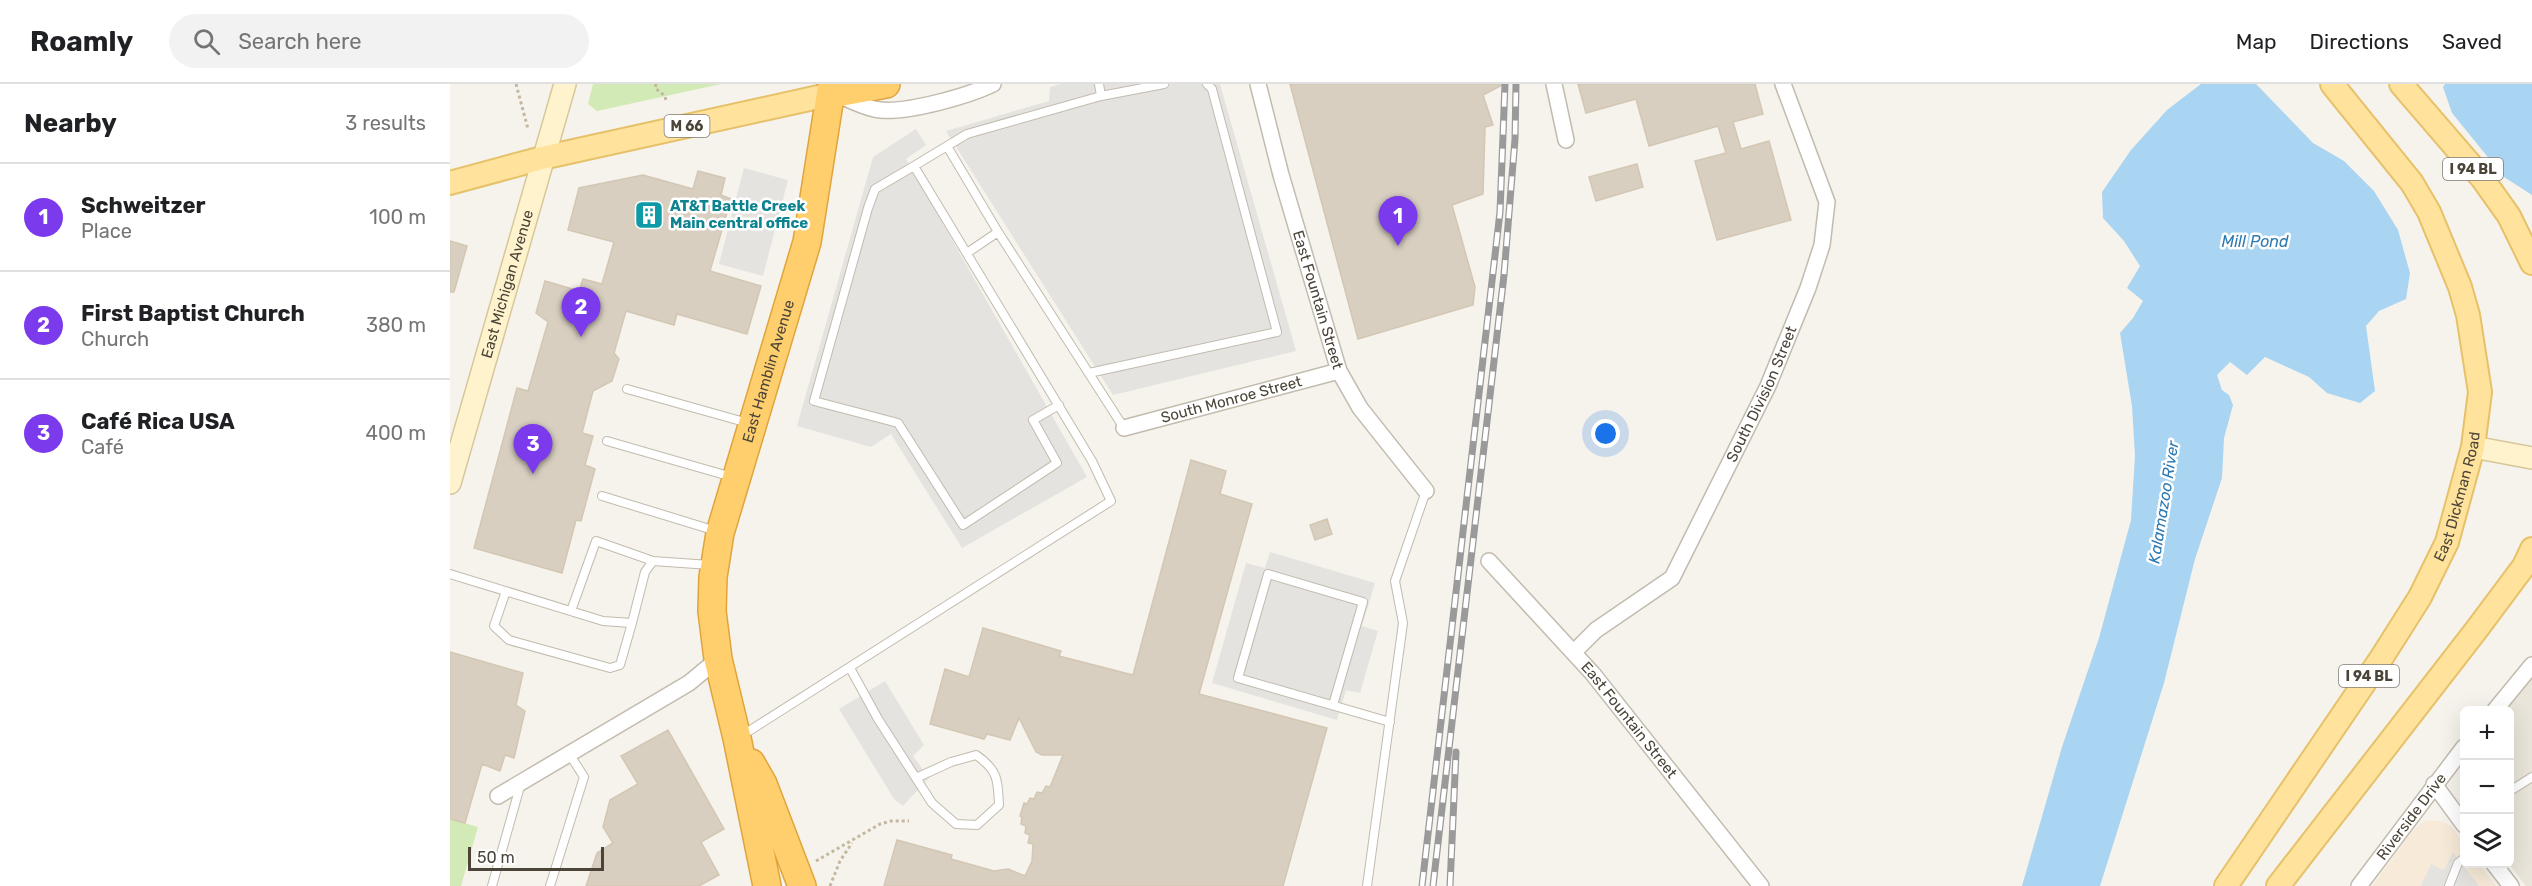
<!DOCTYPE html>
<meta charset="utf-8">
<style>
:root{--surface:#fff;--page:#f2f2f2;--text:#202124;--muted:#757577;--line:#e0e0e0;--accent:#7c3aed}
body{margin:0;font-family:Rubik,sans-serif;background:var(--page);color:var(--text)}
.controls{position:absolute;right:18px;bottom:18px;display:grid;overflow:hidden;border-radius:9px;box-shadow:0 6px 24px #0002}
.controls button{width:54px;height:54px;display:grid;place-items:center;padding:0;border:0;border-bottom:2px solid var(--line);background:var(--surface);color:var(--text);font:30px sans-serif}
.scale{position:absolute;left:18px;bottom:15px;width:136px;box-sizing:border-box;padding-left:6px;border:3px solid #4b4439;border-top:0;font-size:16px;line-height:21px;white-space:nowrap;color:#4b4439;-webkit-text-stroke:4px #fff;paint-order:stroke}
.you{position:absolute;left:1156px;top:350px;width:21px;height:21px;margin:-15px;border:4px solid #fff;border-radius:50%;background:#1a73e8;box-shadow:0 0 0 9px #1a73e833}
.badge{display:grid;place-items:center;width:39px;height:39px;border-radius:50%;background:var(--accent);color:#fff;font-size:20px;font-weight:700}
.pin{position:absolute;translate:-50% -50px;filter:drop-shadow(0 2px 3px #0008)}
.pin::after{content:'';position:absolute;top:32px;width:21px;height:18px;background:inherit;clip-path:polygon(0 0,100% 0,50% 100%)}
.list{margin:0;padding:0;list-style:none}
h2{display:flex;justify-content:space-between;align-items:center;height:78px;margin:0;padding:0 24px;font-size:26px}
h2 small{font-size:20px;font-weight:400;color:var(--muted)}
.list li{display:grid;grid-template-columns:39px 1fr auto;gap:18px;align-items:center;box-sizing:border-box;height:108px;padding:0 24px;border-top:2px solid var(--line)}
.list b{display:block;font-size:22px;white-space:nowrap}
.list p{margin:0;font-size:20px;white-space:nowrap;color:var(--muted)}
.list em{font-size:20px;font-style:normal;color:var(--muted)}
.icon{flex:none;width:33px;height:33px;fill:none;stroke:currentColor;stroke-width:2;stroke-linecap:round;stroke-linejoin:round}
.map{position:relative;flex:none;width:2082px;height:802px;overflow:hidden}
header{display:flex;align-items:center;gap:36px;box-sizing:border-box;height:84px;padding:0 30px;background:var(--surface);border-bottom:2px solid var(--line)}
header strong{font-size:28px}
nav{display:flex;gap:33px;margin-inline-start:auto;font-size:21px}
.search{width:420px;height:54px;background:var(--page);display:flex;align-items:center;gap:15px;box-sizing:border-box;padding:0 21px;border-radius:33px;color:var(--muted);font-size:22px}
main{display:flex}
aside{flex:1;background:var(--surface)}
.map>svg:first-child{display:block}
</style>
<header>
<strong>Roamly</strong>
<div class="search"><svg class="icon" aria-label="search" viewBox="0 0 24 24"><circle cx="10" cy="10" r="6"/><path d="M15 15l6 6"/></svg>Search here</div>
<nav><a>Map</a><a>Directions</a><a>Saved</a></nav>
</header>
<main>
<aside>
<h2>Nearby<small>3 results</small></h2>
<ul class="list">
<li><span class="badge">1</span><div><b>Schweitzer</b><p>Place</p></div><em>100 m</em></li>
<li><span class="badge">2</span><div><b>First Baptist Church</b><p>Church</p></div><em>380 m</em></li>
<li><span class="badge">3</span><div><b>Café Rica USA</b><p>Café</p></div><em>400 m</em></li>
</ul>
</aside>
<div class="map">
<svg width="2082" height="802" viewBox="0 0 2082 802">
<rect width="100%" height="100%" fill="#f6f3ec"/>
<path fill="#eae5da" d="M 2082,595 L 2082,802 L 2076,802 L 2059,780 L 2060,626 L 2056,626 Z"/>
<path fill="#f7ead8" d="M 1981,736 L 1994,738 L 2002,743 L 2014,760 L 2014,780 L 2029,780 L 2046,802 L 1922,802 L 1962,748 L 1974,737 Z"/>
<path fill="#d2eab5" d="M 143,0 L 271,0 L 147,27 L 138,20 Z
M 0,735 L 28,743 L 11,802 L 0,802 Z"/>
<path fill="#e5e3e0" d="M 611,0 L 770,0 L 846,267 L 663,311 L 496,47 L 599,17 L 600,3 Z
M 466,45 L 476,61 L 456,75 L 637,393 L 512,464 L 441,350 L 421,363 L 347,342 L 423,73 Z
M 294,84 L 338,96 L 313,192 L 269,180 Z
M 820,468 L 925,499 L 912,542 L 928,547 L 910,609 L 896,606 L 887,636 L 762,599 L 796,479 L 815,484 Z
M 435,597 L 474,661 L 463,672 L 479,694 L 453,722 L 444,715 L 389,625 Z
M 2003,768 L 2029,802 L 1971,802 L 1981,780 L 1994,786 Z"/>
<path fill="#a9d4f2" d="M 1751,0 L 1806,0 L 1863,59 L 1894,77 L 1924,107 L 1948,146 L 1960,189 L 1956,215 L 1929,227 L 1916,242 L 1925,307 L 1910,319 L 1877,309 L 1859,293 L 1815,273 L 1797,291 L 1780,278 L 1767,291 L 1772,306 L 1779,311 L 1783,321 L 1774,354 L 1772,394 L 1745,475 L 1714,599 L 1650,802 L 1572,802 L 1612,663 L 1649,554 L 1681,436 L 1685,372 L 1682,322 L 1670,249 L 1683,234 L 1693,217 L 1677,204 L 1690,182 L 1674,157 L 1653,134 L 1652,108 L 1681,66 L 1717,26 Z
M 1995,0 L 2082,0 L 2082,111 L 2054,93 L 2002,29 L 1993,3 Z"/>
<path fill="#d8cfc1" stroke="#d3c7b4" stroke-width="1.5" d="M 840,0 L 1054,0 L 1033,11 L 1043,41 L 1035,43 L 1033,110 L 1002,121 L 1025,203 L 1023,221 L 908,255 Z
M 1128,0 L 1305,0 L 1313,30 L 1283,38 L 1291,65 L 1319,57 L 1341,136 L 1267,156 L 1245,77 L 1276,69 L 1268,42 L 1199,62 L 1186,15 L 1136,29 Z
M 1187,80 L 1193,103 L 1146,117 L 1139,93 Z
M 248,87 L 275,94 L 271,111 L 281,115 L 260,187 L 311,202 L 297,250 L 227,230 L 224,241 L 176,227 L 164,269 L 169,275 L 162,297 L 143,307 L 132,349 L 143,352 L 135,381 L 145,385 L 131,437 L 126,436 L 112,489 L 24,464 L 67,304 L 78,307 L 98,238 L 86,229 L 95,197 L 129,207 L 133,195 L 152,200 L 164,158 L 118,146 L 129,104 L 193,91 L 243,105 Z
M 0,157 L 17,162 L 4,208 L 0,208 Z
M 741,376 L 776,387 L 770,410 L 802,420 L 749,610 L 877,644 L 833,802 L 434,802 L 447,756 L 502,771 L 501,775 L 544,787 L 558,785 L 575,792 L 582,777 L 583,760 L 578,759 L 580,751 L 575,749 L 576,742 L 571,740 L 572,733 L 570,732 L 574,719 L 577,720 L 580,714 L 584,715 L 587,708 L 592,709 L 596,702 L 600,703 L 613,671 L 592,671 L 586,668 L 569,634 L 560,656 L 537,650 L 534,655 L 480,640 L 495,585 L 519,593 L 533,544 L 611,567 L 609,572 L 683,591 Z
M 877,435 L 882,450 L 865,456 L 860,441 Z
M 0,568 L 73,589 L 66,621 L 75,627 L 64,674 L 55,671 L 50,687 L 32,680 L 15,739 L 0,735 Z
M 218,646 L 274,745 L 251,758 L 269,791 L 249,802 L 136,802 L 147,769 L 163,759 L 153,743 L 160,716 L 188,700 L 171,672 Z"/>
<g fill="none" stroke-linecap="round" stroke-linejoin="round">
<g stroke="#c2bbae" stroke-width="10">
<path id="lane" d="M 651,12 L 714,0
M 497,62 L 548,148
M 464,82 L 425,105 L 418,124 L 364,317 L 448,339 L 513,441 L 607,379 L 583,336 L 609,321
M 517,169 L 548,148 L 674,344
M 639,289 L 827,248 L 762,5 L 757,0
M 177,305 L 298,339
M 157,357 L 282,393
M 152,412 L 266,447
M 0,490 L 153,537 L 182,539 L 195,488 L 203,477 L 260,481
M 56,507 L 44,542 L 59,556 L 160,584 L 170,581 L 182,539
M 121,527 L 146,457 L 203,477
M 400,584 L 428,635 L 482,719 L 506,740 L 527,741 L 549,721 C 548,696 548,686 526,671 L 501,678 L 466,694
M 883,621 L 913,518 L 818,490 L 788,594 L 940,638
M 291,652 L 661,417 L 642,377 L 464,82 L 517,50 L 651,12 L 649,0
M 2060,707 L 2082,693
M 42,802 L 71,699
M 100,802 L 134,693 L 120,671
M 917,802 L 953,539 L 945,497 L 976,407
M 1999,802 L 2008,779 L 2014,774"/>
</g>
<g stroke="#c2bbae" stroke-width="18">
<g id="street">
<path id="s1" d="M 808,0 L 831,91 L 889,287 L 910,324 L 976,407"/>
<path d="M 1104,0 L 1116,56"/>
<path d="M 390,12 C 403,17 417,25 430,26 C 458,29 518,12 543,0"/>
<path id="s2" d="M 674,344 L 889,287"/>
<path id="s3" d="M 1039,477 L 1143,590 L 1311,802"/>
<path id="s4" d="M 1124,568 L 1146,546 L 1222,494 L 1318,302 L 1358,204 L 1372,161 L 1377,118 L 1333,0"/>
<path d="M 2045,626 L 2082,581"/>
<path d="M 1984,700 L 2014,741"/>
<path d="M 48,712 L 239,599 L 268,575"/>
<path d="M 2044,780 L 2061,802"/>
<path id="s5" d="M 1909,802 L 2014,663"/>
</g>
</g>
<g stroke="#d6c79b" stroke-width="24">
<g id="secondary">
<path d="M 2023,363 L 2082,374"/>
<path id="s6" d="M 0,399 L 115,0"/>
</g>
</g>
<g stroke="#e6c16a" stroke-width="26">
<g id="primary">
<path d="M 1951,0 L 2032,94 L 2059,132 L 2082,179"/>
<path d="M 0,99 L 92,74 L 382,10"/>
<path id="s7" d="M 1776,802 L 1932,573 L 1970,513 L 1997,458 L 2023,363 L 2030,308 L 2018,231 L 2010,203 L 1979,128 L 1962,99 L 1882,0"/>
<path d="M 1828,802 L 2027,545 L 2074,482 L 2082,465"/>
</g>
</g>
<g stroke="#e0a43c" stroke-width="30">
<g id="highway">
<path d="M 382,10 L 436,0"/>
<path d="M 301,679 L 313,700 L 352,802"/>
<path id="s8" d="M 317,802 L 287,654 L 268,575 L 262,527 L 263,493 L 270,449 L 357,158 L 382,0"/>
</g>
</g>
<path stroke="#c4b79f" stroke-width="3" stroke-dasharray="3 3" stroke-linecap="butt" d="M 66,0 L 78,45
M 206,0 L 205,4 L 215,12 L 216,17
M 366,777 L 430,740 L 441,737 L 459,737
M 380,802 L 390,777 L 402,759"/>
<use href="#lane" stroke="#fff" stroke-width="8"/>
<use href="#street" stroke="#fff" stroke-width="15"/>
<use href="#secondary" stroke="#fff3cd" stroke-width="21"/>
<use href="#primary" stroke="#ffe39c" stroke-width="22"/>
<use href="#highway" stroke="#ffcf6e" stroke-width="27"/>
<g stroke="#9a9a9a" stroke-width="7">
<path id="rail" d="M 972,802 L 1050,128 L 1055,0
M 983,802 L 1054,191 L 1065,55 L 1066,0
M 1000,802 L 1006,668"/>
</g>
<use href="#rail" stroke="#fff" stroke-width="4.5" stroke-dasharray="14" stroke-linecap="butt"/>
</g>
<defs>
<g id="building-square" transform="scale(1.5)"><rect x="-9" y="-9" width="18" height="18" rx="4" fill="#0f9aa8" stroke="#fff"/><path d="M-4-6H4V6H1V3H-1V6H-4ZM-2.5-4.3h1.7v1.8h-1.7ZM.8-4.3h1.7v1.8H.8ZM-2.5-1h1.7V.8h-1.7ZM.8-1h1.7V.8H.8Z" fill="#fff"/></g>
</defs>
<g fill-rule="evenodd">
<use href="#building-square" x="199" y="131"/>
</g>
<g text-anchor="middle" stroke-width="5" stroke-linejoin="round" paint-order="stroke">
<g fill="#fff" stroke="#817c74" stroke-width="1.5">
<rect x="214.5" y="31" width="45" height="22" rx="4.5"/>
<rect x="1993" y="74" width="60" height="22" rx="4.5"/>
<rect x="1889" y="581" width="60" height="22" rx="4.5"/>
</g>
<g font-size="14" font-weight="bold" fill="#4b4439">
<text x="237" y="47">M 66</text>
<text x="2023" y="90">I 94 BL</text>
<text x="1919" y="597">I 94 BL</text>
</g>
<g font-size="15" font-weight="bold" fill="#0d838f" stroke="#fff" text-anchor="start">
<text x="220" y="127">AT&amp;T Battle Creek<tspan x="220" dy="17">Main central office</tspan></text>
</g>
<g font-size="15" fill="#4b4439" stroke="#fff">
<text dy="5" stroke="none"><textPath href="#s6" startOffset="207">East Michigan Avenue</textPath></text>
<text dy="5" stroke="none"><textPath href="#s1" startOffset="224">East Fountain Street</textPath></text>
<text dy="5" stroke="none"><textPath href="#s8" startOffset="528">East Hamblin Avenue</textPath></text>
<text dy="5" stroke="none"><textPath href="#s4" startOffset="328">South Division Street</textPath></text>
<text dy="5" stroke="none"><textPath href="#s2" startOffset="111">South Monroe Street</textPath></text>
<text dy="5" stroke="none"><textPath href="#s7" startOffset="456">East Dickman Road</textPath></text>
<text dy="5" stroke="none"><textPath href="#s3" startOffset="212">East Fountain Street</textPath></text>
<text dy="5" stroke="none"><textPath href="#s5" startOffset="87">Riverside Drive</textPath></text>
</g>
<g font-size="16" font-style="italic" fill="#2e7ab2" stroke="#fff">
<text x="1805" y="163">Mill Pond</text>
<text transform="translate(1713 418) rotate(-81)" y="6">Kalamazoo River</text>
</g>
</g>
</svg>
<div class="controls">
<button>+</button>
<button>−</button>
<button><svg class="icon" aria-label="layers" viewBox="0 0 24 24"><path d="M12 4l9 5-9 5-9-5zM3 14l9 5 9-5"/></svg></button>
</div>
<div class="scale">50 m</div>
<div class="you"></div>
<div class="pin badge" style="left:948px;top:162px">1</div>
<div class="pin badge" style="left:131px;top:253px">2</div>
<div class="pin badge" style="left:83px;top:390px">3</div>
</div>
</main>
